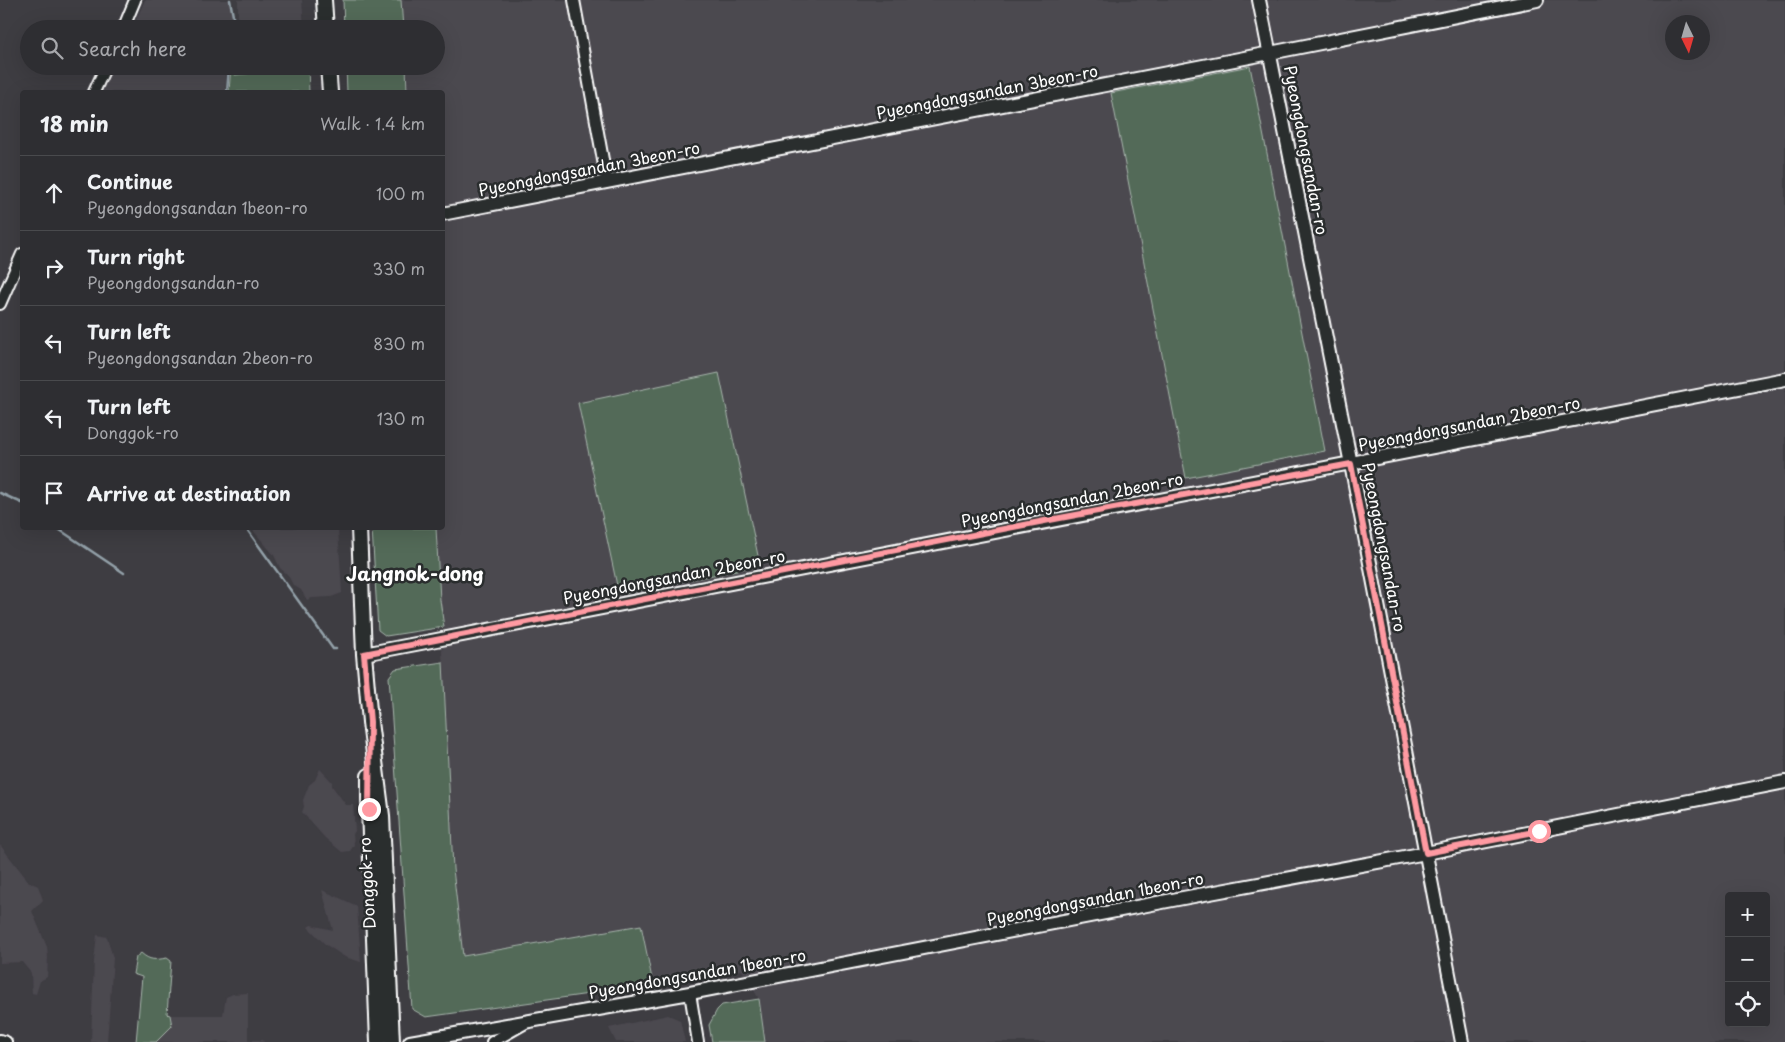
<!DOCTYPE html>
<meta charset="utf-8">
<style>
:root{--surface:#2e2e32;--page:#3a3a3e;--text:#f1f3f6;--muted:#a7a8ac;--line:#494a4d}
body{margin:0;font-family:"Playpen Sans",sans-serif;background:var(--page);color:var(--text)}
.controls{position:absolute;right:15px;bottom:15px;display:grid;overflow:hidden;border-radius:5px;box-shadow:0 5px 20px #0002}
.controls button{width:45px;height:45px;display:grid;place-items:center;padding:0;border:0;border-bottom:1px solid var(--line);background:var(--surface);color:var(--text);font:25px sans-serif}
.compass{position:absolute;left:1665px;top:15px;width:45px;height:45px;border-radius:50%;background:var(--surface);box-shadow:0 5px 20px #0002;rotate:175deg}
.stop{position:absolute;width:15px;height:15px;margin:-11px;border:4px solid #ff9aa2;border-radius:50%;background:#fff}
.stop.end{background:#ff9aa2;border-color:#fff;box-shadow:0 1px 5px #0008}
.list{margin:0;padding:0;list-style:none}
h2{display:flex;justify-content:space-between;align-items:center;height:65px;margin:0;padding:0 20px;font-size:21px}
h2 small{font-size:16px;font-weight:400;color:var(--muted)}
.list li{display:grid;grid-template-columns:32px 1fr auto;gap:15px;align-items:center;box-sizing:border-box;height:75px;padding:0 20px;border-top:1px solid var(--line)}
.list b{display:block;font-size:19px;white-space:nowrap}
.list p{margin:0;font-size:16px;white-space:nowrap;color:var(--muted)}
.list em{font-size:16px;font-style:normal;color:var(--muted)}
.icon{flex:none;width:28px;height:28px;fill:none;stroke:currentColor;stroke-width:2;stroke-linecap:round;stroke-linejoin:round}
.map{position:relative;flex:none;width:1785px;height:1042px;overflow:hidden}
.search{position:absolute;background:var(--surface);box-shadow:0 5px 20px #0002;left:20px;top:20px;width:425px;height:55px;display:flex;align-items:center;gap:12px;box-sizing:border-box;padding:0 18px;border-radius:28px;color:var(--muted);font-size:19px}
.panel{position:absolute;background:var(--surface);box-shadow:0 5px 20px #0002;left:20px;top:90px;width:425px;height:440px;border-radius:5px}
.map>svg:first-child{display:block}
</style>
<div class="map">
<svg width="1785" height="1042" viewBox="0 0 1785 1042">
<rect width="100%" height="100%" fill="#3e3d42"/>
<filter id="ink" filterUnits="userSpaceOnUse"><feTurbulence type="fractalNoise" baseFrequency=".02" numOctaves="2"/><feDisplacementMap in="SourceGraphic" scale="10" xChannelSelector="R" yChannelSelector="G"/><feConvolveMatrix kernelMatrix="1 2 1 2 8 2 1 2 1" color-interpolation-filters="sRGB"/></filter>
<g filter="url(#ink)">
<path fill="#4c4850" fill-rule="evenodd" d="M 145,0 L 229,0 L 231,5 L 232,16 L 230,29 L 132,29 Z
M 238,0 L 302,0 L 304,29 L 238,29 Z
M 401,0 L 1785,0 L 1785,1042 L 765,1042 L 759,999 L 742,970 L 652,979 L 641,925 L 463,956 L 453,869 L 442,652 L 444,627 L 440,600 L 436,528 L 442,528 L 442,92 L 407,92 L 406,66 L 436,66 L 436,29 L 403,29 ZM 1672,22 L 1702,22 L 1702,52 L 1672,52 ZM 1729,896 L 1766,896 L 1766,1023 L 1729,1023 Z
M 112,66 L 227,66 L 225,92 L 100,92 Z
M 234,66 L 254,66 L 255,73 L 234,75 Z
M 251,528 L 338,528 L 342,593 L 331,597 L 312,598 L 307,600 L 301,590 L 293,585 L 288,575 L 280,568 L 274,555 Z
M 320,769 L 332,782 L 332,786 L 346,805 L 353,805 L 355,831 L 353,834 L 354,845 L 350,851 L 342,852 L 325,838 L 302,812 L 304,807 L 303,800 L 309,785 L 315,780 Z
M 0,845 L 29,882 L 38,886 L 43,900 L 32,911 L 47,947 L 48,957 L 47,977 L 40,981 L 36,994 L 32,993 L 31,973 L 22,962 L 0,963 Z
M 322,890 L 357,906 L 361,962 L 345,957 L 325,944 L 308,927 L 311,925 L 333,930 Z
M 97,935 L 107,937 L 113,958 L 107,1042 L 91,1042 L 94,961 Z
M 248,993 L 248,1040 L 263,1040 L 264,1042 L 156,1042 L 172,1026 L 170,1015 L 223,1015 L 226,997 L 233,994 Z
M 668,1015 L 680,1020 L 685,1042 L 616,1042 L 609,1028 Z"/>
<path fill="#526b59" stroke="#a8b5ac" d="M 343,0 L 401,0 L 403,29 L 344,29 Z
M 231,66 L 234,66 L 235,75 L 254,73 L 254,66 L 308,66 L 309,92 L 229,92 Z
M 346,66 L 406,66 L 407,92 L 347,92 Z
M 1250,66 L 1325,451 L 1186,478 L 1111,93 Z
M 719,373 L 760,565 L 619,595 L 578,403 Z
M 372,528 L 436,528 L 440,600 L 444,627 L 386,636 L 378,630 Z
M 443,662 L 453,869 L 463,956 L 641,925 L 652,979 L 646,986 L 426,1017 L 412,1009 L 389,677 L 395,669 Z
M 141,953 C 150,961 155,960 167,958 L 171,961 L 167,1014 L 170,1015 L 172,1026 L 156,1042 L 136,1042 L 142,977 L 133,974 L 136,957 Z
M 759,999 L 765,1042 L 712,1042 L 709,1025 L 717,1010 L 722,1005 Z"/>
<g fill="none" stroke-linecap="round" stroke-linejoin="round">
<path stroke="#93a1a9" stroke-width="2.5" d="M 230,0 L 233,16 L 232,29
M 227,92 L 229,66
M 0,493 L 22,503
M 57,528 L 124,573
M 246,528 L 333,649 L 336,649"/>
<g stroke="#fff" stroke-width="14">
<path id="minor" d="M 574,0 L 607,182
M 123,29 L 135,0
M 94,92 L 106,66
M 0,304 L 22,254
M 690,993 L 698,1042
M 0,1040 L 6,1042
M 492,1042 L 524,1024"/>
</g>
<g stroke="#fff" stroke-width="16">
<path id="tertiary" d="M 1259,0 L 1351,464 L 1462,1042
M 442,214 L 1270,53 L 1537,0
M 364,654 L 1785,379
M 410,1042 L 690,993 L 1183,898 L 1426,853 L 1785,782"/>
</g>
<g stroke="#fff" stroke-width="18">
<path id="secondary" d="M 324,0 L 326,29
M 328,66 L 330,92
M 359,528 L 364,654 L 370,722 L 382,816 L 392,1042
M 369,776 L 369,809 L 378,1042"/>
</g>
<use href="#minor" stroke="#2a2d2e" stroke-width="10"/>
<use href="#tertiary" stroke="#2a2d2e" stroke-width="12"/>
<use href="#secondary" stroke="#2a2d2e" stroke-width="14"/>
</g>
</g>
<g fill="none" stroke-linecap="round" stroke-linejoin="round" filter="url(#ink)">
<path stroke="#ff9aa2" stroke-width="6" d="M 369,809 L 370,722 L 364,654 L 1060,518 L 1351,464 L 1426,853 L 1539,831"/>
</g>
<g text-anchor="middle" stroke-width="5" stroke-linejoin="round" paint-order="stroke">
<g font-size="16" fill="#fff" stroke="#2a2d2e">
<text transform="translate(987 92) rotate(-11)" y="6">Pyeongdongsandan 3beon-ro</text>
<text transform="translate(1306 150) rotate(79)" y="6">Pyeongdongsandan-ro</text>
<text transform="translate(589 169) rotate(-11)" y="6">Pyeongdongsandan 3beon-ro</text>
<text transform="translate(1469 424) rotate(-11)" y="6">Pyeongdongsandan 2beon-ro</text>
<text transform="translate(1072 500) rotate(-11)" y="6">Pyeongdongsandan 2beon-ro</text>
<text transform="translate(1384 547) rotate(79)" y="6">Pyeongdongsandan-ro</text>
<text transform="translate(674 577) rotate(-11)" y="6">Pyeongdongsandan 2beon-ro</text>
<text transform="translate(367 883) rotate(-93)" y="6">Donggok-ro</text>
<text transform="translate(1095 899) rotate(-11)" y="6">Pyeongdongsandan 1beon-ro</text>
<text transform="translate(697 974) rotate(-10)" y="6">Pyeongdongsandan 1beon-ro</text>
</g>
<g font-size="19" font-weight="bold" fill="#fff" stroke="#2a2d2e">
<text x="415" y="581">Jangnok-dong</text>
</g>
</g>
</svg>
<div class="controls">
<button>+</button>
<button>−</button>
<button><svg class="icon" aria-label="locate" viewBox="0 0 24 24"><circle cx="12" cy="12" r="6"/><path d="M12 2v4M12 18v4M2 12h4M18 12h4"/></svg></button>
</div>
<svg class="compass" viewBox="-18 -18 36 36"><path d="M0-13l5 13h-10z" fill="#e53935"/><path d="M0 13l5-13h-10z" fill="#a7a8ac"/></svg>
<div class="stop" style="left:1539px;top:831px"></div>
<div class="stop end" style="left:369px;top:809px"></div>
<div class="search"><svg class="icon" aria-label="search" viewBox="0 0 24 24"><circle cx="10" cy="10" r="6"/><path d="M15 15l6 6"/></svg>Search here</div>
<section class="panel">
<h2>18 min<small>Walk · 1.4 km</small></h2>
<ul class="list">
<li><svg class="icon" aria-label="ahead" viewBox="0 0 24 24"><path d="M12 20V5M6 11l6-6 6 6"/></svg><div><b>Continue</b><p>Pyeongdongsandan 1beon-ro</p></div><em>100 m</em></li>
<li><svg class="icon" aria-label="right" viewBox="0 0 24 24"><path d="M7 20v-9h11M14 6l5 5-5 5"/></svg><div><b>Turn right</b><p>Pyeongdongsandan-ro</p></div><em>330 m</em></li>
<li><svg class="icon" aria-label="left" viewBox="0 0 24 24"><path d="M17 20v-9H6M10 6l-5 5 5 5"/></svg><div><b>Turn left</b><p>Pyeongdongsandan 2beon-ro</p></div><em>830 m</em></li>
<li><svg class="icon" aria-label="left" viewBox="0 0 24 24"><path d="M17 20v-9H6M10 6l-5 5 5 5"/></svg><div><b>Turn left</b><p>Donggok-ro</p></div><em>130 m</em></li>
<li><svg class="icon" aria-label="arrive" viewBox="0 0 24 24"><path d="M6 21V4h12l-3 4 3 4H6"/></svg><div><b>Arrive at destination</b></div></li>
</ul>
</section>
</div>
